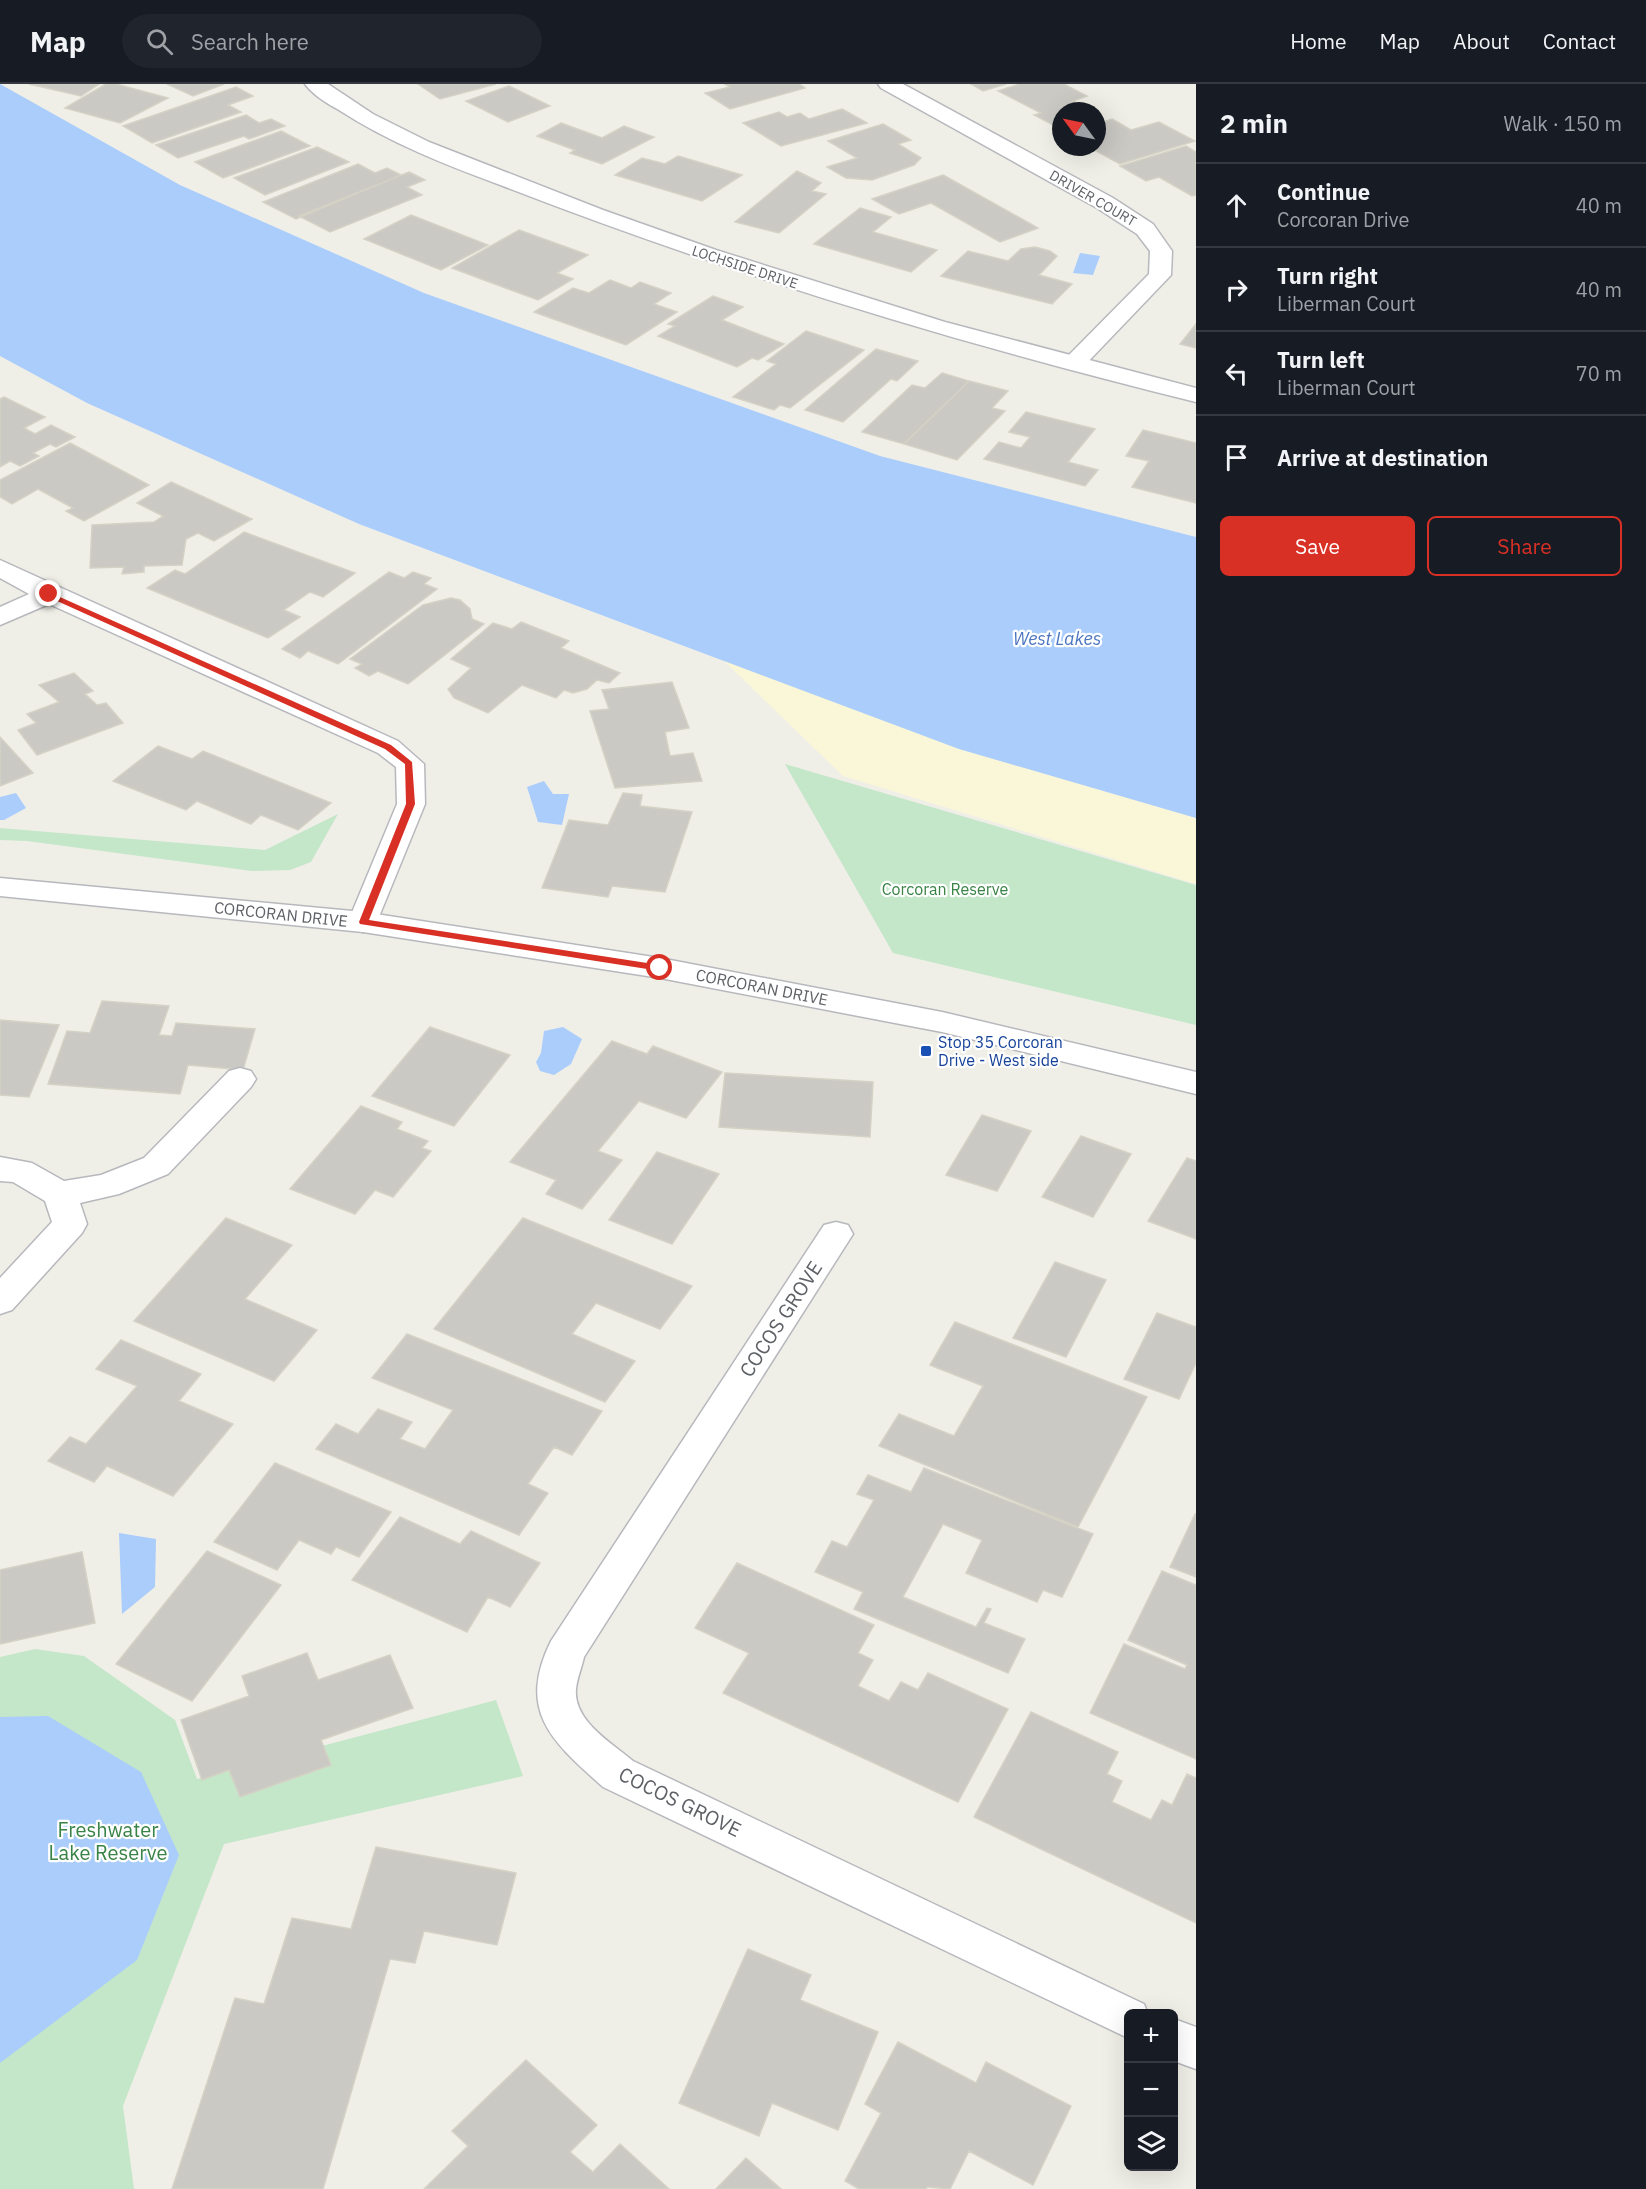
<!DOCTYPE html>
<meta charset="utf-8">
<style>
:root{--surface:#171b24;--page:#20242c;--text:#f1f3f6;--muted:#9ea1a6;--line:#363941;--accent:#d93025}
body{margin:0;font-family:"IBM Plex Sans",sans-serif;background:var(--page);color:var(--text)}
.controls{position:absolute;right:18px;bottom:18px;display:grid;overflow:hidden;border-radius:9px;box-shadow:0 6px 24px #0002}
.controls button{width:54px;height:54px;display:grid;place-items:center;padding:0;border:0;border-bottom:2px solid var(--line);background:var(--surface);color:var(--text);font:30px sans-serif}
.compass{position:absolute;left:1052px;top:18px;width:54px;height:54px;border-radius:50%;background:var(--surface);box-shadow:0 6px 24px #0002;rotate:303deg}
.stop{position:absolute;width:18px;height:18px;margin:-14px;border:4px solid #d93025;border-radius:50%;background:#fff}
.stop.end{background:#d93025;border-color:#fff;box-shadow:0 2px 6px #0008}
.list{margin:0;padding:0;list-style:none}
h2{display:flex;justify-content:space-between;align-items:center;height:78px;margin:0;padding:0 24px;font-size:26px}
h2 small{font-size:20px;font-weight:400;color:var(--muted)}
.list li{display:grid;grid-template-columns:39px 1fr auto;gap:18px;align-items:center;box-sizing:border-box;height:84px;padding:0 24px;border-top:2px solid var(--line)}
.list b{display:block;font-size:22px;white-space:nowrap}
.list p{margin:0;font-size:20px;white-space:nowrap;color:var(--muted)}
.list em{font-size:20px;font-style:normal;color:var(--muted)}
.actions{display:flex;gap:12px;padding:18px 24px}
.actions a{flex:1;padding:14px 0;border:2px solid var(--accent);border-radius:9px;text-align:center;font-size:21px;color:var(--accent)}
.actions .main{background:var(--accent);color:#fff}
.icon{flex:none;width:33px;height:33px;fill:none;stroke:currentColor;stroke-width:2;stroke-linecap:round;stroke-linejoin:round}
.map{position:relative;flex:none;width:1196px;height:2105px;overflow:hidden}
header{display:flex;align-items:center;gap:36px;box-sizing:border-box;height:84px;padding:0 30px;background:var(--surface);border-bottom:2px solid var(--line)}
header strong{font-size:28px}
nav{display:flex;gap:33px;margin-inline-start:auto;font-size:21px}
.search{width:420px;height:54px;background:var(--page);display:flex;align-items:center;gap:15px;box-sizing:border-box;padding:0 21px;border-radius:33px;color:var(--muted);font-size:22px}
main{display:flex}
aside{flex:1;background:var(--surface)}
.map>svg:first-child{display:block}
</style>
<header>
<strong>Map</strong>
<div class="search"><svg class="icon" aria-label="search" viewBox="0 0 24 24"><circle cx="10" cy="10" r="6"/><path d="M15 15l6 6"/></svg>Search here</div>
<nav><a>Home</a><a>Map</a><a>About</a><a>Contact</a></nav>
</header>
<main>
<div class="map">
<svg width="1196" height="2105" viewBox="0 0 1196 2105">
<rect width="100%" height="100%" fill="#f0efe7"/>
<path fill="#c4e6c9" d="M 785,680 L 1196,801 L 1196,941 L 893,869 Z
M 338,730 L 311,778 L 290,786 L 252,787 L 27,757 L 0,756 L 0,744 L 265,766 Z
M 35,1565 L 84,1572 L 175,1636 L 197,1695 L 496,1616 L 523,1692 L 224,1760 L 123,2022 L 134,2105 L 0,2105 L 0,1573 Z"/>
<path fill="#faf6d8" d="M 722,575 L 959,665 L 1196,734 L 1196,800 L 843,692 Z"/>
<path fill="#aacdfc" d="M 0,0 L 180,101 L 424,209 L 880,372 L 1196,453 L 1196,734 L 959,665 L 359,440 L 87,319 L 0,272 Z
M 1080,169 L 1100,172 L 1093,191 L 1073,189 Z
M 544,697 L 553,710 L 569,710 L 562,741 L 538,738 L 527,703 Z
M 16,709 L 26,724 L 4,736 L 0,736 L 0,713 Z
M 563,943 L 582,955 L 571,980 L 554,991 L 540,987 L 536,978 L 541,969 L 544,947 Z
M 119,1449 L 156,1455 L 155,1503 L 122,1530 Z
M 48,1632 L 141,1688 L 179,1771 L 137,1876 L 0,1979 L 0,1633 Z"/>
<path fill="#cbc9c4" stroke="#d4d2c5" stroke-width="1.5" d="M 29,0 L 99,0 L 81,12 Z
M 106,0 L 116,0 L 168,14 L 120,39 L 65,24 Z
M 167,0 L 224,0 L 193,12 Z
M 418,0 L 496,0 L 440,15 Z
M 725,0 L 799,0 L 805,4 L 730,25 L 705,9 L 730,3 Z
M 971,0 L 1006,0 L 983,7 Z
M 1020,0 L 1064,0 L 1087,12 L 1073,17 L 1093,27 L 1061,27 L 1061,40 L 1055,42 L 1034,31 L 1041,29 L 998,7 Z
M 509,2 L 550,22 L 508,38 L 466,17 Z
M 236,3 L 253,12 L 228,21 L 241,28 L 152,59 L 123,42 Z
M 842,25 L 867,39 L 781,62 L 743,39 L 779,28 L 787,33 L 800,29 L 809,35 Z
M 246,31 L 259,39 L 271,35 L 285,42 L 249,55 L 244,52 L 178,74 L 156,61 Z
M 1112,35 L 1131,46 L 1159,38 L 1195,57 L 1120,80 L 1089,63 L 1097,63 L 1097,40 Z
M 561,39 L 602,54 L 624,42 L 654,53 L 602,80 L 570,69 L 575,66 L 537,52 Z
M 883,40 L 911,56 L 898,60 L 921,74 L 914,81 L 872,96 L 846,94 L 827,83 L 857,74 L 828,57 Z
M 281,47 L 310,62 L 223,94 L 195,78 Z
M 1186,62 L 1196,68 L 1196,111 L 1192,112 L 1159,93 L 1146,97 L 1120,82 Z
M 317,63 L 349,78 L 265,111 L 234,94 Z
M 678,72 L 742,91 L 702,117 L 615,91 L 642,74 L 665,80 Z
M 358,80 L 375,89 L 387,84 L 401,91 L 296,135 L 263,118 Z
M 797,87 L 821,99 L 812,107 L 826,110 L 779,149 L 735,138 Z
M 409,88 L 425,96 L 407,103 L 422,111 L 330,148 L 299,132 Z
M 943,91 L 1038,144 L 1000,158 L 931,119 L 899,130 L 872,115 Z
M 860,124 L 891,133 L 873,148 L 937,166 L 911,188 L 814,160 Z
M 411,131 L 488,161 L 441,186 L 364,155 Z
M 519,146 L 588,171 L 557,189 L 573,195 L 538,216 L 452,184 Z
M 1035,163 L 1050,167 L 1057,172 L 1039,191 L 1072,200 L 1052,220 L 941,192 L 968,167 L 1008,177 L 1021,165 Z
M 610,196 L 631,204 L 640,198 L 671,209 L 654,220 L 677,228 L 626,261 L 534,228 L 573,204 L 589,209 Z
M 713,212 L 743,223 L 722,236 L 784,260 L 758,276 L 752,274 L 737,283 L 658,252 L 675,242 L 668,240 Z
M 1196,240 L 1196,264 L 1180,260 Z
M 806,247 L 864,266 L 790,324 L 780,321 L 774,326 L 733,313 L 776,280 L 767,277 Z
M 876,265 L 918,277 L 897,297 L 891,295 L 843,338 L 805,326 Z
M 942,289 L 969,297 L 904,360 L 862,348 L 912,301 L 925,304 Z
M 969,297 L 1008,307 L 992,324 L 1005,327 L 957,376 L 904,360 Z
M 4,313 L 45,333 L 24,344 L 35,350 L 51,341 L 75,353 L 56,363 L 50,360 L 33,369 L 39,372 L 20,382 L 10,377 L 0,383 L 0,315 Z
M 1026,328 L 1095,345 L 1068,378 L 1098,386 L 1085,402 L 984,375 L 999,358 L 1021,364 L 1030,353 L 1009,348 Z
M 1143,346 L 1196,359 L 1196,419 L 1132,403 L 1149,377 L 1126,372 Z
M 70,359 L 149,401 L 84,437 L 66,427 L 73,424 L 38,405 L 12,420 L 0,413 L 0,396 Z
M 171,398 L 252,435 L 214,457 L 198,449 L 186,455 L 182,481 L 144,482 L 144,488 L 122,490 L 124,483 L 90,484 L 92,441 L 154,438 L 163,432 L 137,419 Z
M 244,448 L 355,489 L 323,513 L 310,508 L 284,526 L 300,533 L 268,554 L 147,504 L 175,486 L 185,490 Z
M 389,488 L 404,494 L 413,488 L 431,494 L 424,500 L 437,505 L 338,580 L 308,567 L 300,574 L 282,565 Z
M 451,514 L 460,516 L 470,525 L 472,535 L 484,540 L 408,600 L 378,587 L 369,592 L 355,584 L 362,580 L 350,575 L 423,521 Z
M 521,538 L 569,557 L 561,564 L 620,589 L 609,599 L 597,596 L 587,605 L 573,609 L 564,606 L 556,614 L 522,601 L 488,629 L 454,614 L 448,605 L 471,584 L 451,575 L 493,539 L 512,545 Z
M 74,589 L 93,607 L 85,610 L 97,621 L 106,619 L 123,639 L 37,671 L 18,646 L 36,639 L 27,630 L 59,618 L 39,601 Z
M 672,598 L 689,644 L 665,648 L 670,672 L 693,669 L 702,697 L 615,704 L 590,627 L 609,625 L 602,606 Z
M 0,653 L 33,689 L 0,702 Z
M 158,662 L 192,675 L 203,667 L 331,719 L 298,746 L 261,731 L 251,740 L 197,717 L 186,726 L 113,697 Z
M 623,709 L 642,711 L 640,722 L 692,728 L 665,808 L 612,802 L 608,813 L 542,804 L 569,736 L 608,741 Z
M 102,917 L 169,922 L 159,951 L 172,952 L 176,939 L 255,945 L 243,986 L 188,981 L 180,1010 L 48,1000 L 67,947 L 90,949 Z
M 0,936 L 59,941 L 29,1013 L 0,1011 Z
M 430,943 L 510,971 L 454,1042 L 372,1012 Z
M 612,957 L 647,970 L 653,962 L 722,988 L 686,1034 L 639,1017 L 598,1067 L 622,1076 L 582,1125 L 546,1110 L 556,1096 L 510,1078 Z
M 725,989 L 873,998 L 870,1053 L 719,1043 Z
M 361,1022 L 402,1038 L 397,1045 L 428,1057 L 422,1064 L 431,1067 L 393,1113 L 375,1106 L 355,1130 L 290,1105 Z
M 982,1031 L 1031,1047 L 997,1107 L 946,1091 Z
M 1081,1052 L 1131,1070 L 1093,1133 L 1042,1113 Z
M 657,1068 L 719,1090 L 672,1160 L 609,1136 Z
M 1187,1074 L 1196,1077 L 1196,1155 L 1148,1137 Z
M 226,1134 L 292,1161 L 245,1215 L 317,1246 L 274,1297 L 134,1237 Z
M 523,1134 L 692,1202 L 660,1245 L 596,1219 L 572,1250 L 635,1277 L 605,1318 L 434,1245 Z
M 1055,1178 L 1106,1196 L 1066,1273 L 1013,1254 Z
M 1157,1229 L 1196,1243 L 1196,1279 L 1179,1315 L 1124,1295 Z
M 955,1238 L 1147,1313 L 1078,1443 L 879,1362 L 899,1330 L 954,1352 L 983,1302 L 930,1281 Z
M 407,1250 L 602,1327 L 572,1371 L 554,1363 L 528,1400 L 548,1409 L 519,1451 L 316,1365 L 336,1340 L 358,1350 L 378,1325 L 412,1338 L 400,1355 L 425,1365 L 453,1326 L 372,1294 Z
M 121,1256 L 201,1290 L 179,1317 L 233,1340 L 173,1412 L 107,1382 L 94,1398 L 48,1377 L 70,1353 L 86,1360 L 137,1302 L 96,1285 Z
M 275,1379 L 391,1428 L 359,1473 L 336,1463 L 331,1470 L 299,1456 L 277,1486 L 214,1458 Z
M 924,1384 L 1093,1450 L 1062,1513 L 1043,1506 L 1037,1518 L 966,1489 L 982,1456 L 943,1440 L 903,1513 L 976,1543 L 987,1524 L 991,1525 L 984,1539 L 1025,1555 L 1008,1589 L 854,1525 L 863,1508 L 815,1488 L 832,1457 L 847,1463 L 874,1416 L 857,1410 L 868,1391 L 911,1408 Z
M 1195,1430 L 1196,1431 L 1196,1493 L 1170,1483 Z
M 400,1433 L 460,1460 L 471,1447 L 540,1479 L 510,1523 L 488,1513 L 467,1548 L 352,1496 Z
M 207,1467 L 281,1501 L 192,1617 L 116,1580 Z
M 82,1468 L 95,1539 L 0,1560 L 0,1486 Z
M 737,1479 L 874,1541 L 858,1569 L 873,1576 L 858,1602 L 889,1617 L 901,1598 L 918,1606 L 928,1589 L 1008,1625 L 958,1718 L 723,1609 L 749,1569 L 695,1544 Z
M 1162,1487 L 1196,1501 L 1196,1675 L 1090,1629 L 1124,1560 L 1185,1585 L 1187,1581 L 1128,1556 Z
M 307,1569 L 318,1596 L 390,1571 L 413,1624 L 321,1656 L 331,1681 L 240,1713 L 229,1686 L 202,1696 L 181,1636 L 249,1612 L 242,1592 Z
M 1031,1628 L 1118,1668 L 1107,1690 L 1122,1697 L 1112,1718 L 1151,1736 L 1162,1716 L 1172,1721 L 1187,1690 L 1196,1694 L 1196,1839 L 974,1733 Z
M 376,1763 L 516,1789 L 497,1861 L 424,1847 L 415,1879 L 390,1875 L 323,2105 L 172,2105 L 235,1914 L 264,1920 L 292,1834 L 351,1845 Z
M 748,1865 L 811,1891 L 800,1916 L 878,1948 L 838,2046 L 772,2019 L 759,2052 L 679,2019 Z
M 898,1958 L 976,1999 L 986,1978 L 1071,2022 L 1033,2101 L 969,2067 L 950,2105 L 927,2103 L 926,2105 L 859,2105 L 845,2097 L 881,2029 L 865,2020 Z
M 526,1976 L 597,2041 L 570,2068 L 593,2088 L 620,2060 L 669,2105 L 424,2105 L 468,2062 L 452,2047 Z
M 746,2074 L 781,2105 L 716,2105 Z"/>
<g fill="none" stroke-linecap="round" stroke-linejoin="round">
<g stroke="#b7b8bd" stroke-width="3">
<path id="minor" d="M 878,0 L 903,0 L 1113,114 L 1153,140 L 1172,167 L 1171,191 L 1082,284 L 1074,286 L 1066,284 L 1062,279 L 1066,274 L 1149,190 L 1150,167 L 1137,150 L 1097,124 L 881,4 Z
M 0,476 L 398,657 L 424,680 L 425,720 L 374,845 L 363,848 L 352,845 L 348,838 L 397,720 L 396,683 L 378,669 L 49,520 L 0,541 L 0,523 L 29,510 L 0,494 Z
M 240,984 L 251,987 L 256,995 L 251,1003 L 168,1090 L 119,1110 L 80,1119 L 87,1140 L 82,1149 L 12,1226 L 0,1230 L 0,1194 L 52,1138 L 45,1117 L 13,1098 L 0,1097 L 0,1073 L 32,1079 L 64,1097 L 101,1091 L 144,1074 L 229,987 Z
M 836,1138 L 848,1141 L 853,1150 L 584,1573 C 582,1583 577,1594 576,1605 C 573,1637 612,1659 633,1677 L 1144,1920 L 1148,1930 L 1128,1930 L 1128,1954 L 603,1703 C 553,1658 516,1628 551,1557 L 824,1141 Z
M 1174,1935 L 1196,1943 L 1196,1985 L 1174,1977 Z"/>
</g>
<g stroke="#b7b8bd" stroke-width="3">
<path id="tertiary" d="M 305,0 L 328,0 L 373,30 L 429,58 L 603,126 L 716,166 L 945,238 L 1196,304 L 1196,318 C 960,260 730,190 503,102 C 446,81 390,59 339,26 C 328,20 313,11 305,0 Z
M 0,794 L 363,828 L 660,874 L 942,928 L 1196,988 L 1196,1010 L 942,948 L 660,894 L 363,848 L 0,812 Z"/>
</g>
<use href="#minor" fill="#fff" fill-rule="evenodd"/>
<use href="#tertiary" fill="#fff" fill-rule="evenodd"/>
</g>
<path fill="#d93025" d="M 46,509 L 51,509 L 391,661 L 412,678 L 415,720 L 369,836 L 660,881 L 665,884 L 660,887 L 360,840 L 359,838 L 406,720 L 405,680 L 385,665 L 46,512 Z"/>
<rect fill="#1a4fb4" stroke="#fff" stroke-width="2" x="920" y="961" width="12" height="12" rx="3"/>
<g text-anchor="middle" stroke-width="4.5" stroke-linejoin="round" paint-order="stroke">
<g font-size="14" fill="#5e6166" stroke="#fff">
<text transform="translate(1093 114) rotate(30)" y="5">DRIVER COURT</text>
<text transform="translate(745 183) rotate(18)" y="5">LOCHSIDE DRIVE</text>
</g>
<g font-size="16" fill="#388345" stroke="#fff">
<text x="945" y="811">Corcoran Reserve</text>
</g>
<g font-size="16" fill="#5e6166" stroke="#fff">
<text transform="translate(281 830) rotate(6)" y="6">CORCORAN DRIVE</text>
<text transform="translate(762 903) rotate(11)" y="6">CORCORAN DRIVE</text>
</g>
<g font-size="16" fill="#164399" stroke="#fff" text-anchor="start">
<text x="938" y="964">Stop 35 Corcoran<tspan x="938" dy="18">Drive - West side</tspan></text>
</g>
<g font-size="18" font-style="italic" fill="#4c75c0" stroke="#fff">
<text x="1057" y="561">West Lakes</text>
</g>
<g font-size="20" fill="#5e6166" stroke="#fff">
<text transform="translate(781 1235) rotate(-57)" y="7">COCOS GROVE</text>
<text transform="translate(680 1718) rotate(26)" y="7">COCOS GROVE</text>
</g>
<g font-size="20" fill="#388345" stroke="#fff">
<text x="108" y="1753">Freshwater<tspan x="108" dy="23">Lake Reserve</tspan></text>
</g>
</g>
</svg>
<div class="controls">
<button>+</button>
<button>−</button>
<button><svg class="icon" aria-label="layers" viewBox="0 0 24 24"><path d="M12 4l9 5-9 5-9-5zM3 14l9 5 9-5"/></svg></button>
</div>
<svg class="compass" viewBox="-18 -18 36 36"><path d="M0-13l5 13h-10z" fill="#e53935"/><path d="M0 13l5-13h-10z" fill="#9ea1a6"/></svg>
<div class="stop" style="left:660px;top:884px"></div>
<div class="stop end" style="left:49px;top:510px"></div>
</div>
<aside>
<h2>2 min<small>Walk · 150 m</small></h2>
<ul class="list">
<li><svg class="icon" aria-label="ahead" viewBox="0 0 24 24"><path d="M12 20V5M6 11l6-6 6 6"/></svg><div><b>Continue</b><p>Corcoran Drive</p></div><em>40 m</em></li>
<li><svg class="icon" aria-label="right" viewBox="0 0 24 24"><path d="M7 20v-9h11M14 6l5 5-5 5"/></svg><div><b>Turn right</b><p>Liberman Court</p></div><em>40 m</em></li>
<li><svg class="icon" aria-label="left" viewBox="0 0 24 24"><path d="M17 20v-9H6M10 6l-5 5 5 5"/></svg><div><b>Turn left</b><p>Liberman Court</p></div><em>70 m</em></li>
<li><svg class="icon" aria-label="arrive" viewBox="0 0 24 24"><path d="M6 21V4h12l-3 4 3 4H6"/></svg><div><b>Arrive at destination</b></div></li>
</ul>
<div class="actions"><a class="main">Save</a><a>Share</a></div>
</aside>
</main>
